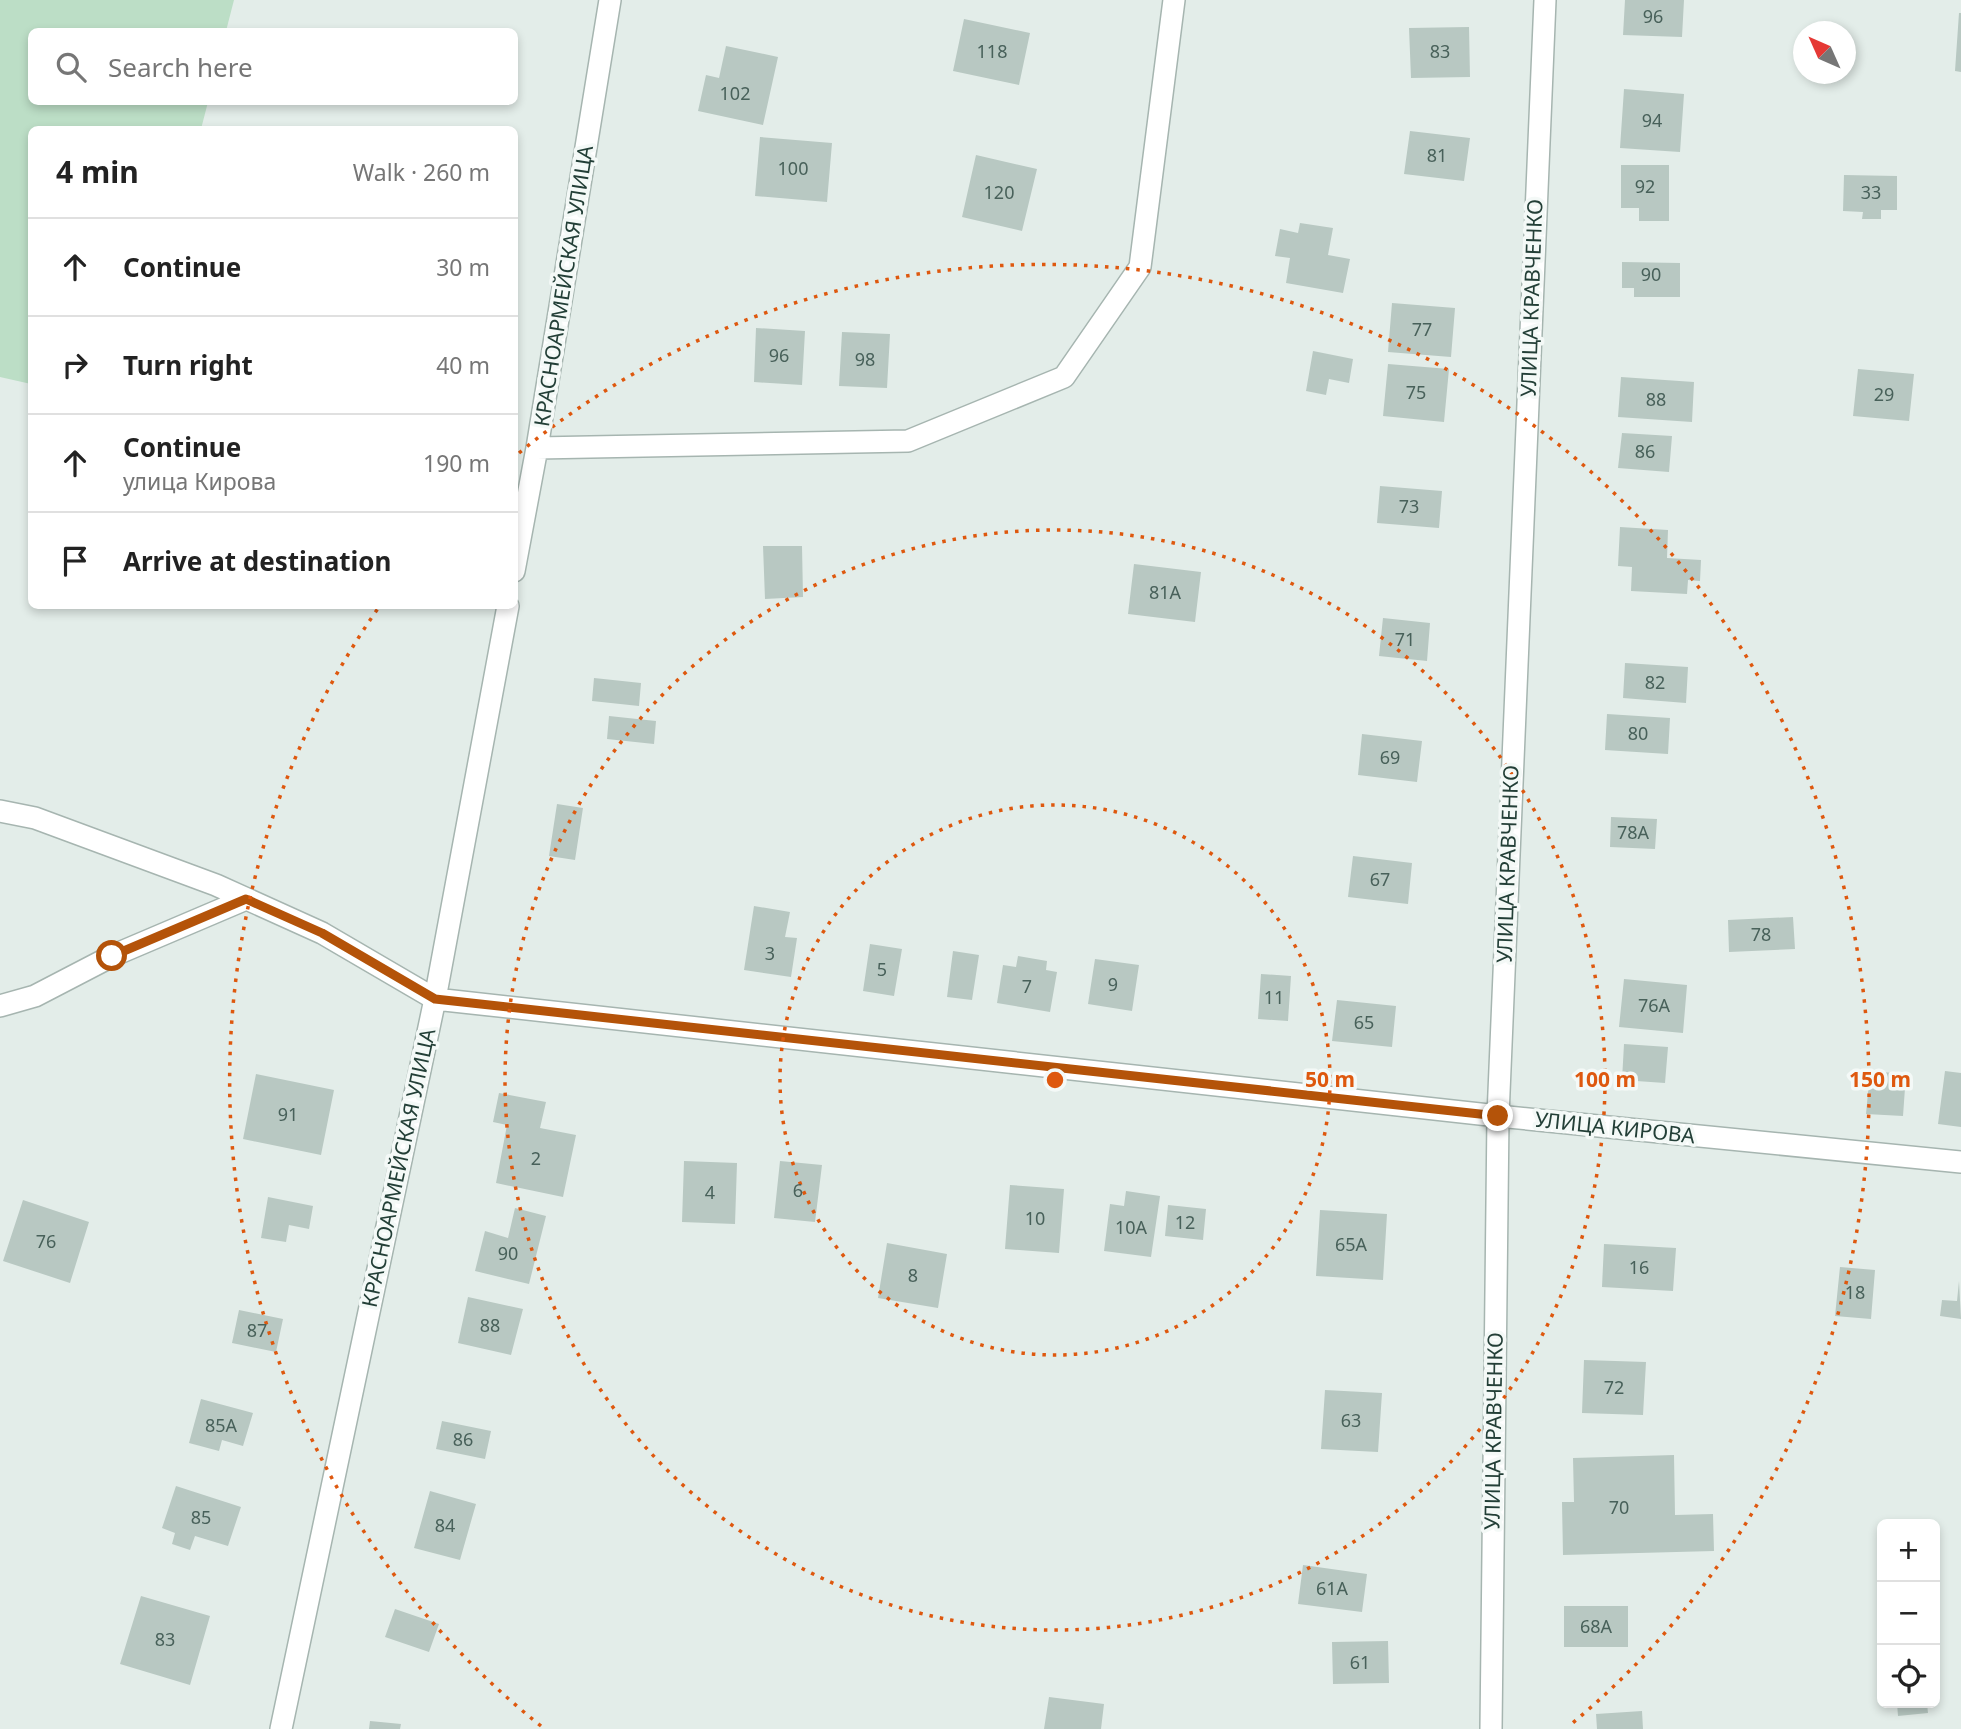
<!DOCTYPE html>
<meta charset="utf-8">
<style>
:root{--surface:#fff;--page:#f6f6f6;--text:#222;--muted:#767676;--line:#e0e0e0}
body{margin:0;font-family:"Noto Sans",sans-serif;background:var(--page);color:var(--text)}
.controls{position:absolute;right:21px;bottom:21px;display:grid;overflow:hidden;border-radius:10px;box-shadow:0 4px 10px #0003}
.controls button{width:63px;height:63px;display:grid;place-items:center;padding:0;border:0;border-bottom:2px solid var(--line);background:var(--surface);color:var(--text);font:35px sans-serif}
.compass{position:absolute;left:1793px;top:21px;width:63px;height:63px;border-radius:50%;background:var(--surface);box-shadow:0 4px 10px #0003;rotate:315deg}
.stop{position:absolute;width:21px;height:21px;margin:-16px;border:5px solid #b45309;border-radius:50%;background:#fff}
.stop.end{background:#b45309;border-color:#fff;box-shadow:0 2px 7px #0008}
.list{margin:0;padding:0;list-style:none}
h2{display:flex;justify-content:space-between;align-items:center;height:91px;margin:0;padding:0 28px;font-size:30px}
h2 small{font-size:23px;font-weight:400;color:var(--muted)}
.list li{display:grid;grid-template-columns:46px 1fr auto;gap:21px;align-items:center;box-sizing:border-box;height:98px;padding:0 28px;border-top:2px solid var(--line)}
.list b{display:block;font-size:26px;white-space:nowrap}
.list p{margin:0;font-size:23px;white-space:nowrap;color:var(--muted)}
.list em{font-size:23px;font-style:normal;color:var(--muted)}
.icon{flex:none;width:38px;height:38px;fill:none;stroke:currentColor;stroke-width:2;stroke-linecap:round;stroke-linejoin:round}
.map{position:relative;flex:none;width:1961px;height:1729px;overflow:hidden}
.search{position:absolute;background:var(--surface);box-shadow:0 4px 10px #0003;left:28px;top:28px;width:490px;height:77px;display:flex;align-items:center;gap:18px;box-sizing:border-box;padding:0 24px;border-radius:10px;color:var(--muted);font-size:26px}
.panel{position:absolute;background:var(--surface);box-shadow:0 4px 10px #0003;left:28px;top:126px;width:490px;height:483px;border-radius:10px}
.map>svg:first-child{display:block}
</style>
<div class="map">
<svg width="1961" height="1729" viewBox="0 0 1961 1729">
<rect width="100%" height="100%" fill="#e3ede9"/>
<path fill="#bcdec6" d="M 0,0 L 234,0 L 226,31 L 32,32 L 32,102 L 208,102 L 201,129 L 32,130 L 31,384 L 0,377 Z"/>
<path fill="#b8c8c2" d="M 1625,0 L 1684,0 L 1682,37 L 1623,35 Z
M 1959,13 L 1961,13 L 1961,72 L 1955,71 Z
M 964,19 L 1030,33 L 1019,85 L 953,71 Z
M 1469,27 L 1470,77 L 1411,78 L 1409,28 Z
M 726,46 L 778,57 L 763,125 L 698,111 L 706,75 L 719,78 Z
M 1624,89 L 1684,94 L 1680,152 L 1620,148 Z
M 1410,131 L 1470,138 L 1464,181 L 1404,174 Z
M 760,137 L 832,143 L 827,202 L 755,196 Z
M 976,155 L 1037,169 L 1022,231 L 962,217 Z
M 1621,165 L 1669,165 L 1669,221 L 1639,221 L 1639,208 L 1621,208 Z
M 1844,175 L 1897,176 L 1897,210 L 1881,210 L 1881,219 L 1862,219 L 1863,212 L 1843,211 Z
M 1300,223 L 1333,228 L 1328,255 L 1350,259 L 1343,293 L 1286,283 L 1290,258 L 1275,256 L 1280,229 L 1298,233 Z
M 1622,262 L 1680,263 L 1680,297 L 1634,297 L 1634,288 L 1622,288 Z
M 1392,303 L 1455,308 L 1451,357 L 1388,352 Z
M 756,328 L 805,331 L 802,385 L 754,382 Z
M 842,332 L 890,334 L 887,388 L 839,386 Z
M 1313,351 L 1353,359 L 1349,383 L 1329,379 L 1326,395 L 1306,391 Z
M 1388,364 L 1449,369 L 1444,422 L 1383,416 Z
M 1858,369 L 1914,374 L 1909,421 L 1853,416 Z
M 1621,377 L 1694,382 L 1692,422 L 1618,417 Z
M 1622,433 L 1672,436 L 1669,472 L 1618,468 Z
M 1380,486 L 1442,491 L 1439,528 L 1377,523 Z
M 1620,527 L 1668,530 L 1667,558 L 1701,560 L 1700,581 L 1688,580 L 1687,594 L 1631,591 L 1632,567 L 1618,566 Z
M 763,546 L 802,546 L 803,597 L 765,599 Z
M 1134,564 L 1201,572 L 1195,622 L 1128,614 Z
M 1383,618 L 1430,623 L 1427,661 L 1379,656 Z
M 1625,663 L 1688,667 L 1686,703 L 1623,698 Z
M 594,678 L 641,683 L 639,706 L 592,701 Z
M 1607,714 L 1670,718 L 1668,754 L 1605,750 Z
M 609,716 L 656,721 L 654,744 L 607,739 Z
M 1362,734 L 1422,741 L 1417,782 L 1358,775 Z
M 557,804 L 583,808 L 575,860 L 549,856 Z
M 1611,817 L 1657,819 L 1655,849 L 1610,847 Z
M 1353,856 L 1412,863 L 1408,904 L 1348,897 Z
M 754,906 L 790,912 L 785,937 L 797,938 L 791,977 L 744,970 Z
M 1793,917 L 1795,949 L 1729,952 L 1728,920 Z
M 870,944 L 902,949 L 894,996 L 863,991 Z
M 953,951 L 979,955 L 972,1000 L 947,997 Z
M 1018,956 L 1047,961 L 1046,970 L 1057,972 L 1050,1012 L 997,1003 L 1003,965 L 1016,967 Z
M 1095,959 L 1139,965 L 1132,1011 L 1088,1004 Z
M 1261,974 L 1291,976 L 1288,1021 L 1258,1019 Z
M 1624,979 L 1687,985 L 1683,1033 L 1619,1027 Z
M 1337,1000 L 1396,1006 L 1392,1047 L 1332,1041 Z
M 1624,1044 L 1668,1047 L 1665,1083 L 1622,1080 Z
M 1870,1071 L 1906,1074 L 1903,1116 L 1866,1114 Z
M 1945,1071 L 1961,1073 L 1961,1127 L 1938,1124 Z
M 256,1074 L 334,1090 L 321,1155 L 243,1139 Z
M 499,1093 L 546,1102 L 540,1128 L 576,1135 L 563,1197 L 496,1183 L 507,1125 L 493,1122 Z
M 684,1161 L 737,1163 L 735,1224 L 682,1222 Z
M 780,1161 L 822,1165 L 815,1222 L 774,1218 Z
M 1010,1185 L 1064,1189 L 1059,1253 L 1005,1249 Z
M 1126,1191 L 1160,1196 L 1151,1257 L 1104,1251 L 1110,1204 L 1124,1206 Z
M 268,1197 L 313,1206 L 309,1229 L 289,1225 L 286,1242 L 261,1238 Z
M 23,1200 L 89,1222 L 70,1283 L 3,1261 Z
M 1168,1205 L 1206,1209 L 1203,1240 L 1165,1236 Z
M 515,1208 L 546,1216 L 529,1284 L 475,1271 L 485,1231 L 508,1238 Z
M 1320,1210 L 1387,1214 L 1383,1280 L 1316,1276 Z
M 887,1243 L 947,1254 L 938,1308 L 878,1298 Z
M 1604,1244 L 1676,1248 L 1673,1291 L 1602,1287 Z
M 1840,1267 L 1875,1270 L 1871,1319 L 1835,1316 Z
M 1959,1281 L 1961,1319 L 1940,1316 L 1942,1300 L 1957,1301 Z
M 468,1297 L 523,1309 L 511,1355 L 458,1343 Z
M 239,1310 L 283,1319 L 276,1352 L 232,1343 Z
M 1584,1360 L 1646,1362 L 1643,1415 L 1582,1413 Z
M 1325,1390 L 1382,1393 L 1378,1452 L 1321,1449 Z
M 201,1399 L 253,1413 L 243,1446 L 222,1440 L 219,1451 L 189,1443 Z
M 442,1421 L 491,1431 L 485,1459 L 436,1449 Z
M 1674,1455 L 1675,1515 L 1713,1514 L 1714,1551 L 1563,1555 L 1562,1502 L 1574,1502 L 1573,1458 Z
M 176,1486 L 241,1507 L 228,1546 L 195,1536 L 190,1550 L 172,1544 L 175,1533 L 162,1528 Z
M 430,1491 L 476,1504 L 460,1560 L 414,1548 Z
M 1303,1565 L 1367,1574 L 1362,1612 L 1298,1604 Z
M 141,1596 L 210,1616 L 190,1685 L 120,1664 Z
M 1564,1606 L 1628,1606 L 1628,1647 L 1564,1647 Z
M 395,1609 L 439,1624 L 429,1652 L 385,1637 Z
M 1388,1641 L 1389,1683 L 1333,1684 L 1332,1642 Z
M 1049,1697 L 1104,1704 L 1101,1729 L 1044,1729 Z
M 1897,1703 L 1927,1703 L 1928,1713 L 1898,1716 Z
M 1642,1711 L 1643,1729 L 1597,1729 L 1596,1714 Z
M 370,1721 L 401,1724 L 400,1729 L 369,1729 Z"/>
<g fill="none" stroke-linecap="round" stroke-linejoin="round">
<g stroke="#a6b5b0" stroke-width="24">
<path id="minor" d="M 537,448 L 908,441 L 1064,377 L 1140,267 L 1174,0
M 514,571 L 537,448 L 610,0
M 0,811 L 35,818 L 216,885 L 322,933 L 435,999 L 1498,1116 L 1961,1162
M 0,1006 L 35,996 L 112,956 L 246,899
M 281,1729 L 435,999 L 508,606
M 1491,1729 L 1498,1116 L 1545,0"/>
</g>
<use href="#minor" stroke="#fff" stroke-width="21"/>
</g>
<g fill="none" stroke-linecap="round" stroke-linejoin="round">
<path stroke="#b45309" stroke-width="9" d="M 112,956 L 246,899 L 322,933 L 435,999 L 1498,1116"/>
</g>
<g fill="none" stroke="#de580e" stroke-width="3.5" stroke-dasharray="3.5 7">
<circle cx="1055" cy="1080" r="275"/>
<circle cx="1055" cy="1080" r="550"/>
<path d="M541 1726A825 825 0 0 1 379 607M519 453A825 825 0 1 1 1569 1726"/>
</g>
<g text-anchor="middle" stroke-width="7" stroke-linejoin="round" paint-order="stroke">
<g font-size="18" fill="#48615a">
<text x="1653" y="23">96</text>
<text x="992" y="58">118</text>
<text x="1440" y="58">83</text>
<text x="735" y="100">102</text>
<text x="1652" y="127">94</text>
<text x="1437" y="162">81</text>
<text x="793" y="175">100</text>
<text x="1645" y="193">92</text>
<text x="999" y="199">120</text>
<text x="1871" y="199">33</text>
<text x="1651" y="281">90</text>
<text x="1422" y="336">77</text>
<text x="779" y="362">96</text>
<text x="865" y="366">98</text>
<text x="1416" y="399">75</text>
<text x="1884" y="401">29</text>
<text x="1656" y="406">88</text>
<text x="1645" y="458">86</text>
<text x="1409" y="513">73</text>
<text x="1165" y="599">81А</text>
<text x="1405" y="646">71</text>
<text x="1655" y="689">82</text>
<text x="1638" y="740">80</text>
<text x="1390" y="764">69</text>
<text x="1633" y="839">78А</text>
<text x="1380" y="886">67</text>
<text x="1761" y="941">78</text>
<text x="770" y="960">3</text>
<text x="882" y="976">5</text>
<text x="1113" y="991">9</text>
<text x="1027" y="993">7</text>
<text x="1274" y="1004">11</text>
<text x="1654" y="1012">76А</text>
<text x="1364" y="1029">65</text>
<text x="288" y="1121">91</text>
<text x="536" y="1165">2</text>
<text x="798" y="1197">6</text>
<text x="710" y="1199">4</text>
<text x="1035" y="1225">10</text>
<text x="1185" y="1229">12</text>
<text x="1131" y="1234">10А</text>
<text x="46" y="1248">76</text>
<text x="1351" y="1251">65А</text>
<text x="508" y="1260">90</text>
<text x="1639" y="1274">16</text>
<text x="913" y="1282">8</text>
<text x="1855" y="1299">18</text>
<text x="490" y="1332">88</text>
<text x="257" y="1337">87</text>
<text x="1614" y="1394">72</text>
<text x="1351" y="1427">63</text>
<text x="221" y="1432">85А</text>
<text x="463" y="1446">86</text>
<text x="1619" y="1514">70</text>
<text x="201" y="1524">85</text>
<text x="445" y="1532">84</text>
<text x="1332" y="1595">61А</text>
<text x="1596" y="1633">68А</text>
<text x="165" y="1646">83</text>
<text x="1360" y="1669">61</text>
</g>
<g font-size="21" fill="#233f37" stroke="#f4f9f7">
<text transform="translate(564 286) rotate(-81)" y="7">КРАСНОАРМЕЙСКАЯ УЛИЦА</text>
<text transform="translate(1532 298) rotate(-88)" y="7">УЛИЦА КРАВЧЕНКО</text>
<text transform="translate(1508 864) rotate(-88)" y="7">УЛИЦА КРАВЧЕНКО</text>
<text transform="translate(1615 1128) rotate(6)" y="7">УЛИЦА КИРОВА</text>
<text transform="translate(399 1168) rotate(-78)" y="7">КРАСНОАРМЕЙСКАЯ УЛИЦА</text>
<text transform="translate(1494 1431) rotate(-89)" y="7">УЛИЦА КРАВЧЕНКО</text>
</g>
</g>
<circle cx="1055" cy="1080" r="10" fill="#de580e" stroke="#f4f9f7" stroke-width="3.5"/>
<g font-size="21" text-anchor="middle" font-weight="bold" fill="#de580e" stroke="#f4f9f7" stroke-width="7" stroke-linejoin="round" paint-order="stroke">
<text x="1330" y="1087">50 m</text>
<text x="1605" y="1087">100 m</text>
<text x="1880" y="1087">150 m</text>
</g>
</svg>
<div class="controls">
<button>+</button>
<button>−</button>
<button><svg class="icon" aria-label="locate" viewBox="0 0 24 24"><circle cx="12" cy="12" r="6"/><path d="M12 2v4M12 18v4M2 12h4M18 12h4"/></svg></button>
</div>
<svg class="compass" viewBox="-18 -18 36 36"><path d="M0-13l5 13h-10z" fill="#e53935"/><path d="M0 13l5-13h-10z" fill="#767676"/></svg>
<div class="stop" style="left:112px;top:956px"></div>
<div class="stop end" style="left:1498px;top:1116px"></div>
<div class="search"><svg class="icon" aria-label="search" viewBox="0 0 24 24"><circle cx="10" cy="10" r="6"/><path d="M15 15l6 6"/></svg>Search here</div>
<section class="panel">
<h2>4 min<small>Walk · 260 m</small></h2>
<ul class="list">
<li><svg class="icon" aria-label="ahead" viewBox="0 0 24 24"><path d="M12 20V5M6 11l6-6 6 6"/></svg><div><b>Continue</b></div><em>30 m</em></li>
<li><svg class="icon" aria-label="right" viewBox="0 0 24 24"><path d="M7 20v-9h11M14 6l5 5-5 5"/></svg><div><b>Turn right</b></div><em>40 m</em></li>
<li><svg class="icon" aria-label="ahead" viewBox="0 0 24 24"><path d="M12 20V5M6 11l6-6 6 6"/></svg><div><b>Continue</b><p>улица Кирова</p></div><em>190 m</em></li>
<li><svg class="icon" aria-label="arrive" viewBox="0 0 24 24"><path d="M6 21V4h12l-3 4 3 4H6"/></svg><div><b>Arrive at destination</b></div></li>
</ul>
</section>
</div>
